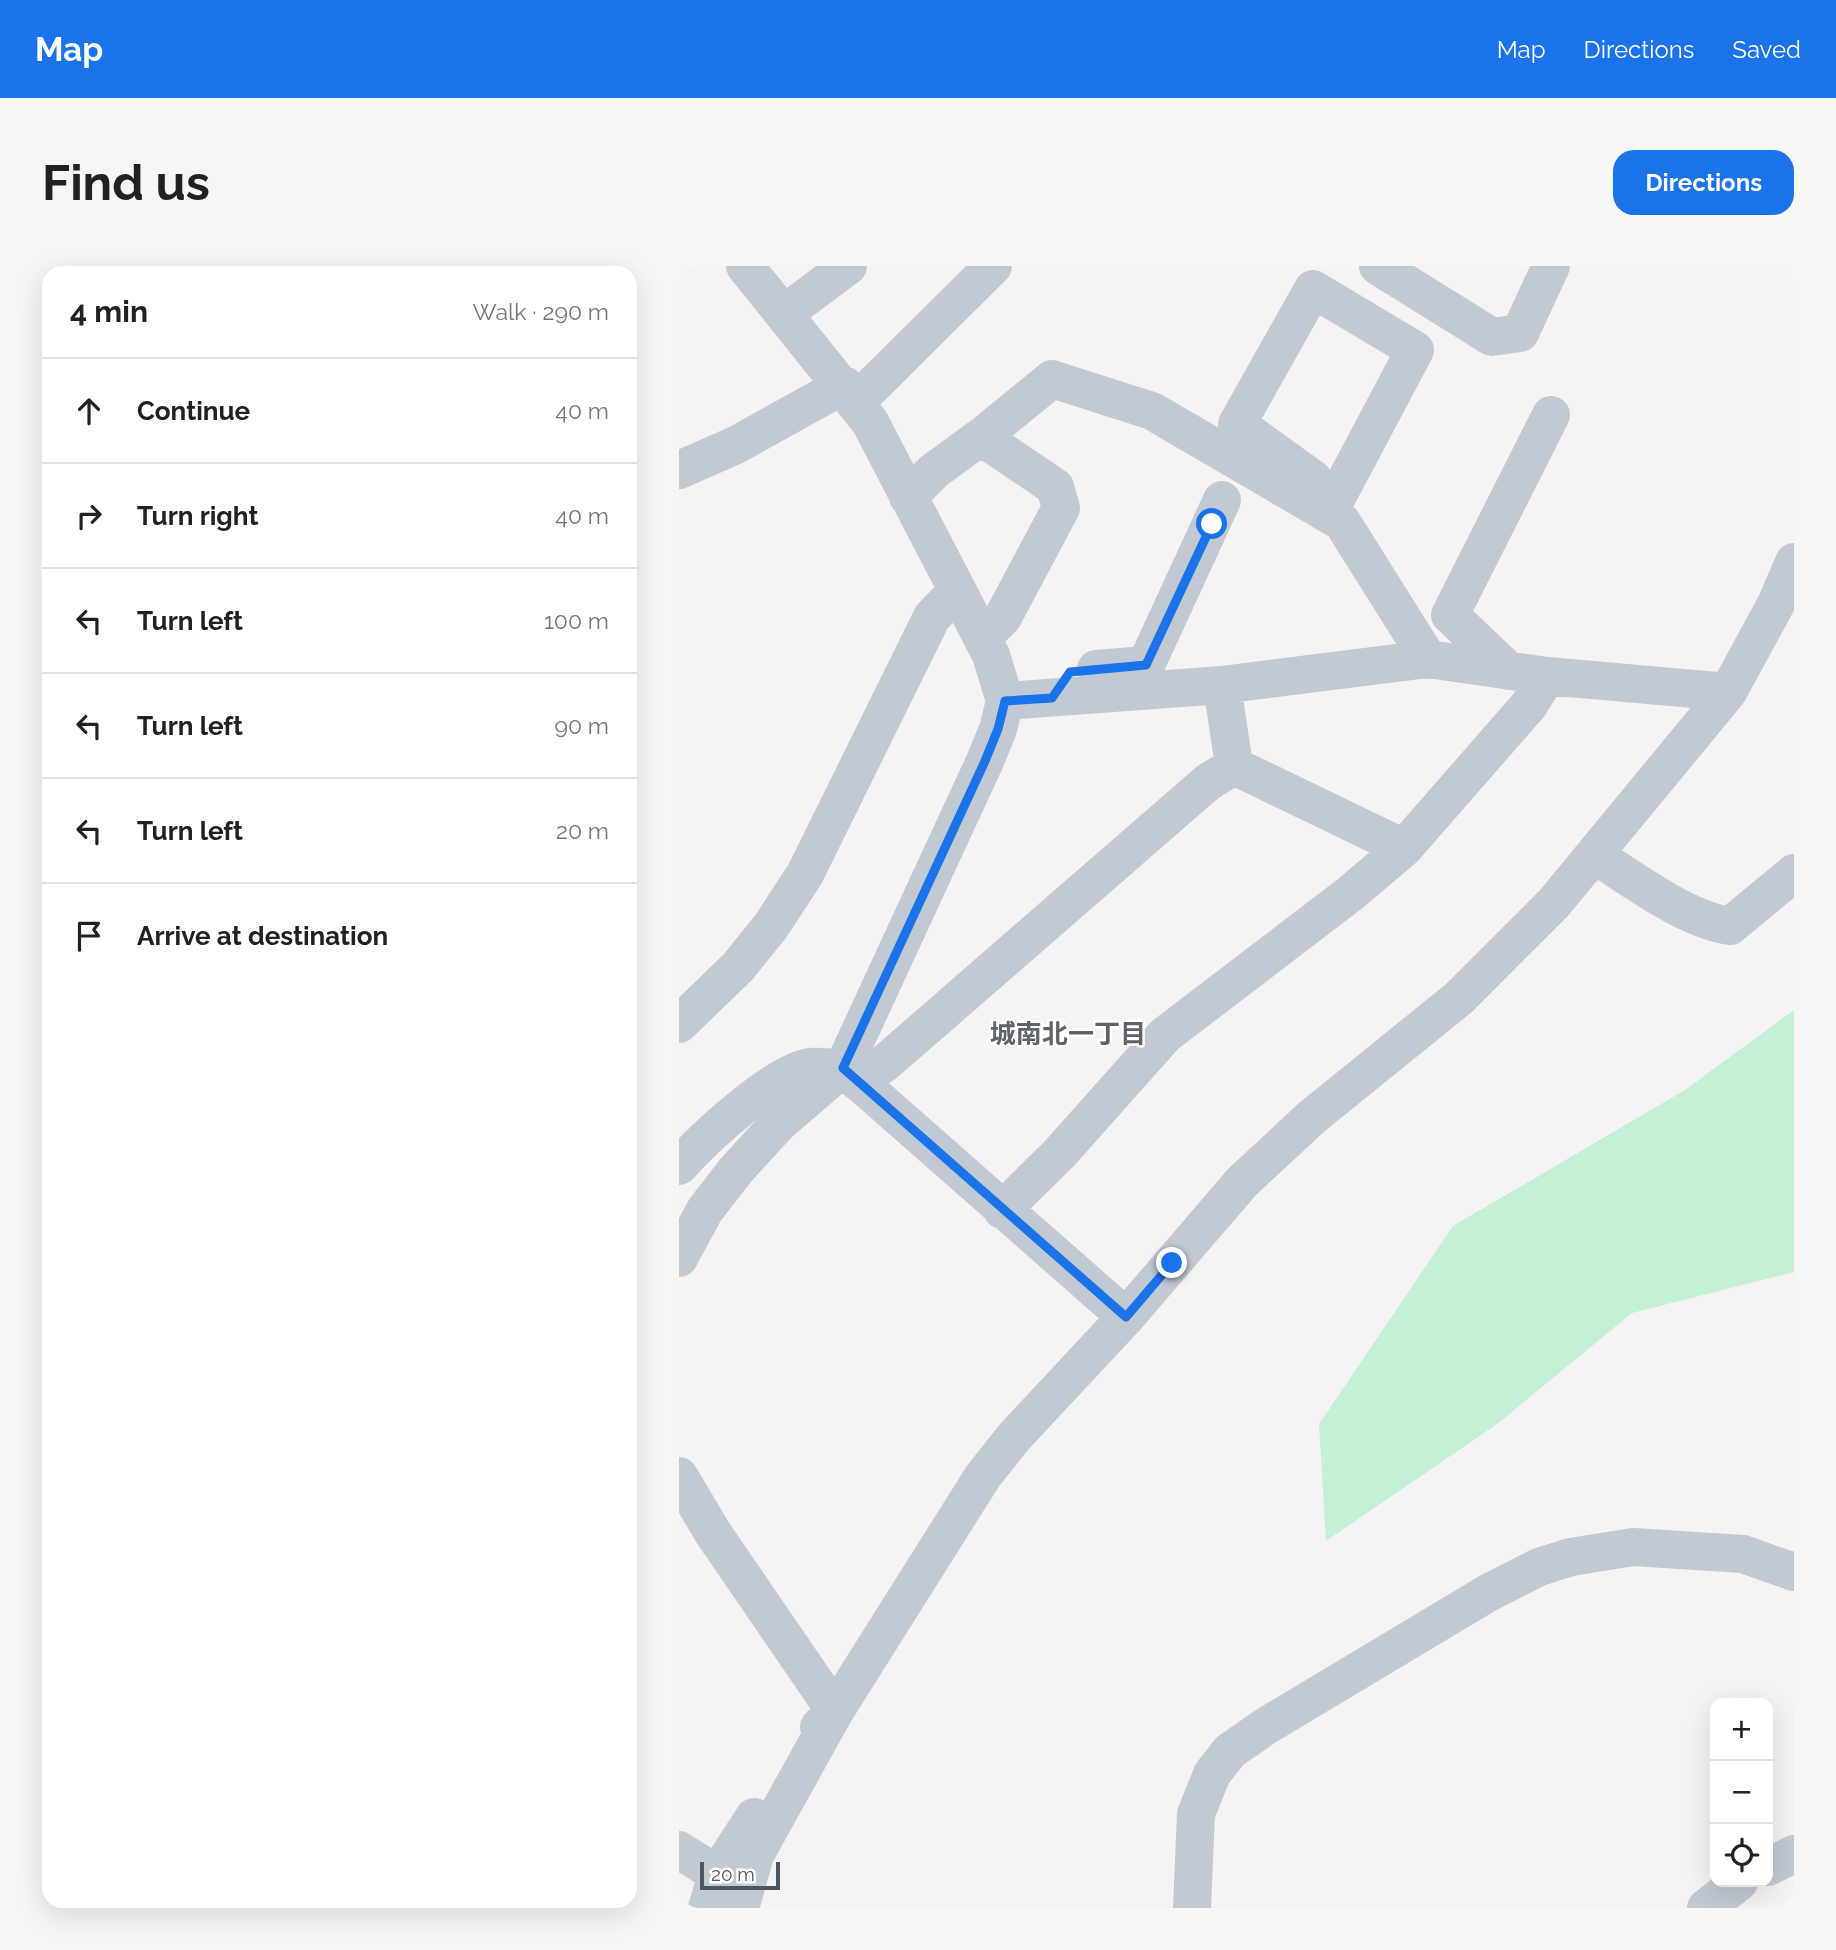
<!DOCTYPE html>
<meta charset="utf-8">
<style>
:root{--surface:#fff;--page:#f6f6f6;--text:#202124;--muted:#757577;--line:#e0e0e0;--accent:#1a73e8}
body{margin:0;font-family:Raleway,"Noto Sans JP",sans-serif;background:var(--page);color:var(--text)}
.controls{position:absolute;right:21px;bottom:21px;display:grid;overflow:hidden;border-radius:14px;box-shadow:0 7px 28px #0002}
.controls button{width:63px;height:63px;display:grid;place-items:center;padding:0;border:0;border-bottom:2px solid var(--line);background:var(--surface);color:var(--text);font:35px sans-serif}
.scale{position:absolute;left:21px;bottom:18px;width:80px;box-sizing:border-box;padding-left:7px;border:4px solid #4a5661;border-top:0;font-size:19px;line-height:24px;white-space:nowrap;color:#4a5661;-webkit-text-stroke:5px #fff;paint-order:stroke}
.stop{position:absolute;width:21px;height:21px;margin:-16px;border:5px solid #1a73e8;border-radius:50%;background:#fff}
.stop.end{background:#1a73e8;border-color:#fff;box-shadow:0 2px 7px #0008}
.list{margin:0;padding:0;list-style:none}
h2{display:flex;justify-content:space-between;align-items:center;height:91px;margin:0;padding:0 28px;font-size:30px}
h2 small{font-size:23px;font-weight:400;color:var(--muted)}
.list li{display:grid;grid-template-columns:46px 1fr auto;gap:21px;align-items:center;box-sizing:border-box;height:105px;padding:0 28px;border-top:2px solid var(--line)}
.list b{display:block;font-size:26px;white-space:nowrap}
.list em{font-size:23px;font-style:normal;color:var(--muted)}
.icon{flex:none;width:38px;height:38px;fill:none;stroke:currentColor;stroke-width:2;stroke-linecap:round;stroke-linejoin:round}
.map{position:relative;flex:none;width:1115px;height:1642px;overflow:hidden;border-radius:21px}
header{display:flex;align-items:center;gap:42px;box-sizing:border-box;height:98px;padding:0 35px;background:var(--accent);color:#fff}
header strong{font-size:33px}
nav{display:flex;gap:38px;margin-inline-start:auto;font-size:24px}
.intro{display:flex;align-items:center;justify-content:space-between;box-sizing:border-box;height:168px;padding:0 42px}
h1{margin:0;font-size:49px}
.button{padding:18px 32px;border-radius:21px;background:var(--accent);color:#fff;font-size:24px;font-weight:700}
main{display:flex;gap:42px;padding:0 42px}
aside{flex:1;background:var(--surface);border-radius:21px;box-shadow:0 7px 28px #0002}
.map>svg:first-child{display:block}
</style>
<header>
<strong>Map</strong>
<nav><a>Map</a><a>Directions</a><a>Saved</a></nav>
</header>
<div class="intro"><h1>Find us</h1><a class="button">Directions</a></div>
<main>
<aside>
<h2>4 min<small>Walk · 290 m</small></h2>
<ul class="list">
<li><svg class="icon" aria-label="ahead" viewBox="0 0 24 24"><path d="M12 20V5M6 11l6-6 6 6"/></svg><div><b>Continue</b></div><em>40 m</em></li>
<li><svg class="icon" aria-label="right" viewBox="0 0 24 24"><path d="M7 20v-9h11M14 6l5 5-5 5"/></svg><div><b>Turn right</b></div><em>40 m</em></li>
<li><svg class="icon" aria-label="left" viewBox="0 0 24 24"><path d="M17 20v-9H6M10 6l-5 5 5 5"/></svg><div><b>Turn left</b></div><em>100 m</em></li>
<li><svg class="icon" aria-label="left" viewBox="0 0 24 24"><path d="M17 20v-9H6M10 6l-5 5 5 5"/></svg><div><b>Turn left</b></div><em>90 m</em></li>
<li><svg class="icon" aria-label="left" viewBox="0 0 24 24"><path d="M17 20v-9H6M10 6l-5 5 5 5"/></svg><div><b>Turn left</b></div><em>20 m</em></li>
<li><svg class="icon" aria-label="arrive" viewBox="0 0 24 24"><path d="M6 21V4h12l-3 4 3 4H6"/></svg><div><b>Arrive at destination</b></div></li>
</ul>
</aside>
<div class="map">
<svg width="1115" height="1642" viewBox="0 0 1115 1642">
<rect width="100%" height="100%" fill="#f5f3f3"/>
<path fill="#c3f1d5" d="M 1115,744 L 1115,1006 L 953,1047 L 818,1158 L 647,1275 L 640,1158 L 774,960 L 1006,824 Z"/>
<g fill="none" stroke-linecap="round" stroke-linejoin="round">
<path stroke="#c1cad2" stroke-width="38" d="M 699,0 L 813,71 L 841,67 L 872,0
M 106,47 L 169,0
M 178,135 L 314,0
M 302,171 L 376,221 L 382,242 L 324,351 L 303,372
M 0,204 L 57,179 L 165,119
M 634,213 L 558,158 L 634,23 L 736,84 L 649,248
M 229,231 L 255,205 L 307,167 L 373,113 L 473,145 L 663,256 L 749,393
M 417,403 L 467,399 L 543,234
M 830,405 L 771,349 L 872,149
M 543,419 L 555,500 L 725,582
M 326,435 L 543,419 L 749,393 L 868,410 L 1049,426
M 917,590 C 955,614 1006,653 1051,660 L 1115,607
M 0,758 L 59,701 L 92,660 L 126,608 L 253,351 L 278,325
M 179,816 L 206,797 L 529,516 L 555,500
M 0,900 C 25,872 95,807 131,801 C 141,800 153,802 164,802 L 447,1051
M 323,944 L 380,888 L 486,769 L 672,627 L 725,582 L 850,439 L 868,410
M 0,992 L 26,944 L 57,904 L 100,857 L 164,802 L 306,495 L 319,463 L 326,435 L 312,389 L 191,156 L 66,0
M 0,1210 L 34,1267 L 156,1445 L 140,1461
M 0,1584 L 38,1608
M 1089,1601 L 1115,1588
M 28,1642 L 38,1608 L 75,1551
M 61,1642 L 76,1589 L 156,1445 L 304,1210 L 335,1171 L 447,1051 L 563,916 L 633,851 L 780,732 L 875,637 L 1049,426 L 1097,338 L 1115,296
M 513,1642 L 517,1548 L 533,1508 L 551,1485 L 587,1460 L 809,1327 L 860,1301 L 892,1291 L 954,1281 L 1064,1288 L 1115,1306
M 1027,1642 L 1060,1616"/>
</g>
<g fill="none" stroke-linecap="round" stroke-linejoin="round">
<path stroke="#1a73e8" stroke-width="9" d="M 493,997 L 447,1051 L 164,802 L 306,495 L 319,463 L 326,435 L 373,432 L 391,406 L 467,399 L 533,258"/>
</g>
<g text-anchor="middle" stroke-width="5" stroke-linejoin="round" paint-order="stroke">
<g font-size="26" font-weight="bold" fill="#5f6368" stroke="#fff">
<text x="389" y="777">城南北一丁目</text>
</g>
</g>
</svg>
<div class="controls">
<button>+</button>
<button>−</button>
<button><svg class="icon" aria-label="locate" viewBox="0 0 24 24"><circle cx="12" cy="12" r="6"/><path d="M12 2v4M12 18v4M2 12h4M18 12h4"/></svg></button>
</div>
<div class="scale">20 m</div>
<div class="stop" style="left:533px;top:258px"></div>
<div class="stop end" style="left:493px;top:997px"></div>
</div>
</main>
